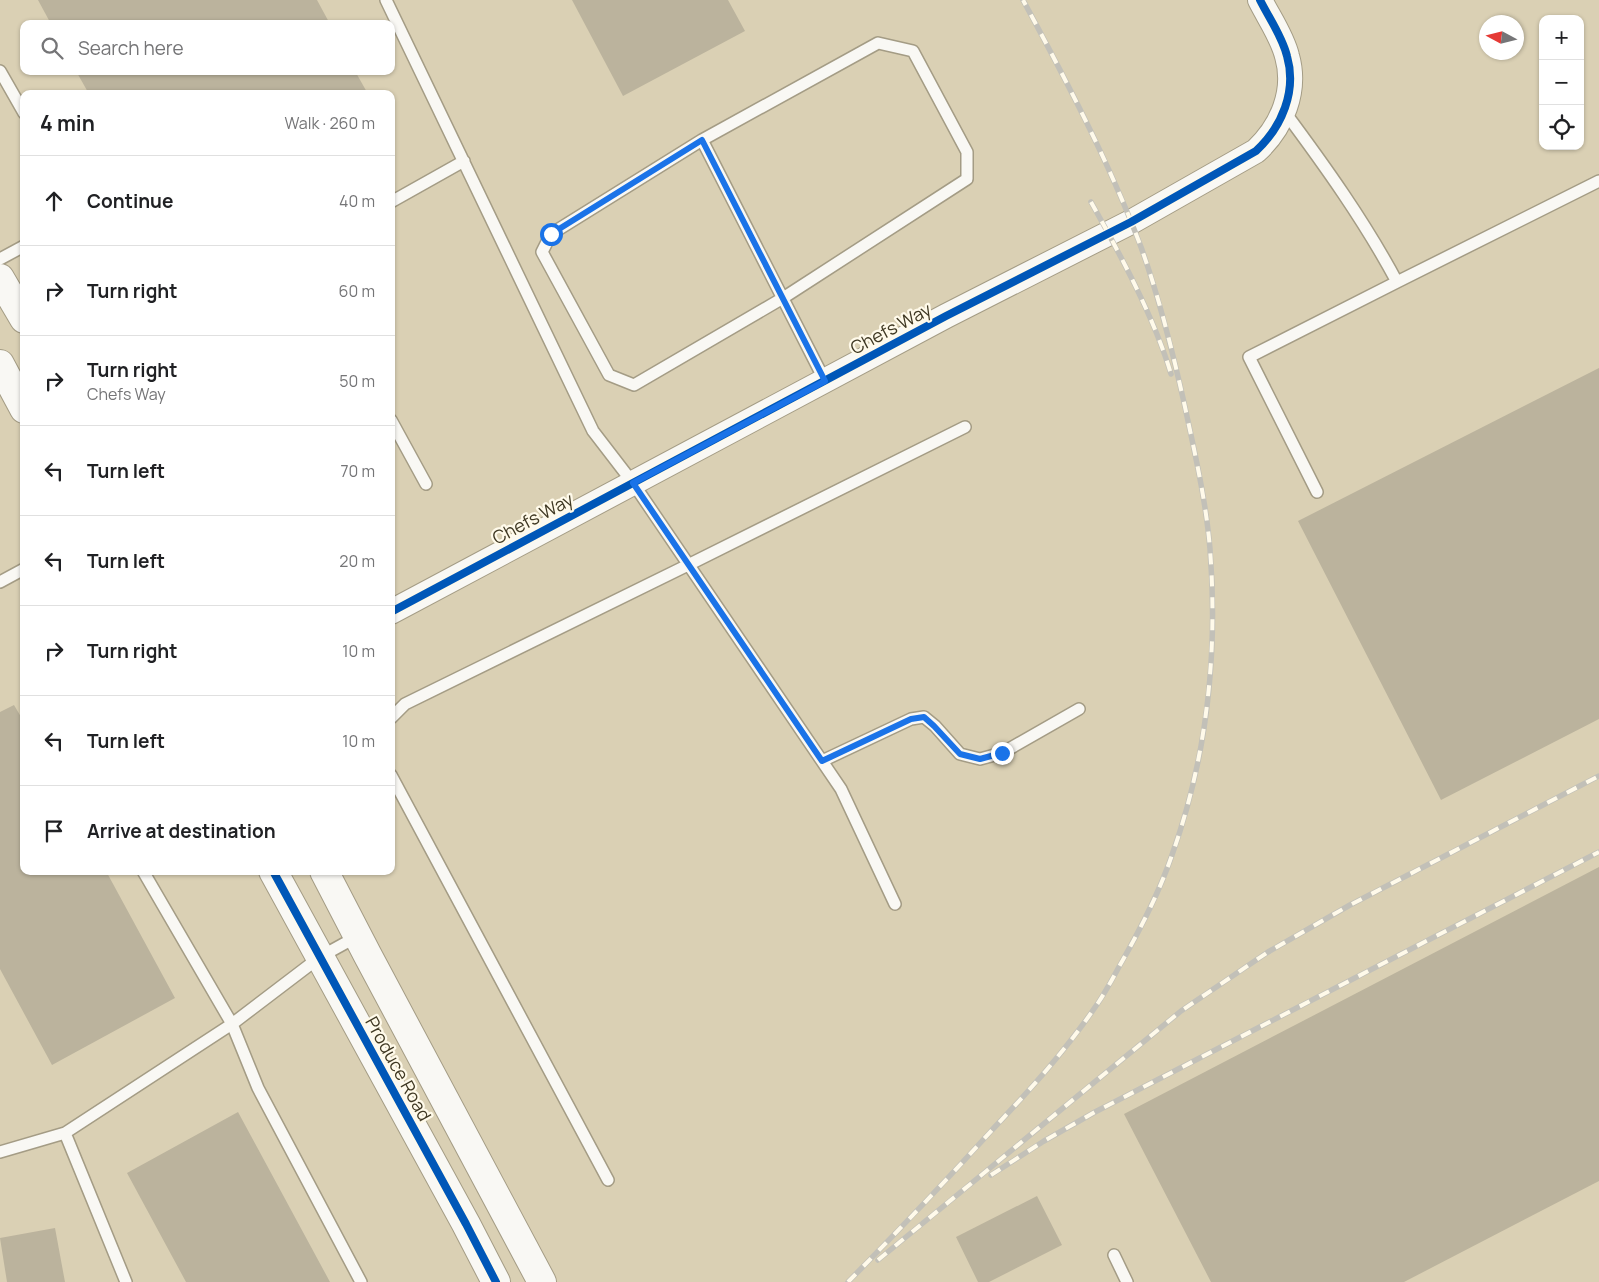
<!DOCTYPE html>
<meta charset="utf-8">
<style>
:root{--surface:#fff;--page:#f6f6f6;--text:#202124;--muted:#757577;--line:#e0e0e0}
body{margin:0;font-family:Manrope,sans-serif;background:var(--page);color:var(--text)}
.controls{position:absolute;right:15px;top:15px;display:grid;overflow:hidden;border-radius:10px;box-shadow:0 1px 4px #0004}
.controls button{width:45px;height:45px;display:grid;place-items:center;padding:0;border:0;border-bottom:1px solid var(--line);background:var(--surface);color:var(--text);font:25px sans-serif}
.compass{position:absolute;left:1479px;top:15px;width:45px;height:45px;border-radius:50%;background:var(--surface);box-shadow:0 1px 4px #0004;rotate:277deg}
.stop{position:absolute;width:15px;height:15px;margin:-11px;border:4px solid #1a73e8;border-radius:50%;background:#fff}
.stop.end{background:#1a73e8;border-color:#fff;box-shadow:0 1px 5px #0008}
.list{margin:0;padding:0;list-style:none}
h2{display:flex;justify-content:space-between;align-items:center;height:65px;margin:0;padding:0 20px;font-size:21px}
h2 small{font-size:16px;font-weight:400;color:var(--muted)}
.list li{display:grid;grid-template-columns:32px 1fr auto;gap:15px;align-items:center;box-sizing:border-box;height:90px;padding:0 20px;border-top:1px solid var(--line)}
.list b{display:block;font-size:19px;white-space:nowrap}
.list p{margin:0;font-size:16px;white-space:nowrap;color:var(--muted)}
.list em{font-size:16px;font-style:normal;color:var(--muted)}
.icon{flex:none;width:28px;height:28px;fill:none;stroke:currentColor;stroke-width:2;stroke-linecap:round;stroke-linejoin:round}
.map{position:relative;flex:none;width:1599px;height:1282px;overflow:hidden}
.search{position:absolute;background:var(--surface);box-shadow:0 1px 4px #0004;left:20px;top:20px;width:375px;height:55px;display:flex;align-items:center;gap:12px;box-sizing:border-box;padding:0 18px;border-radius:10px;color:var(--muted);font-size:19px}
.panel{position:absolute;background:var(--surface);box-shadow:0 1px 4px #0004;left:20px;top:90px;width:375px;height:785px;border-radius:10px}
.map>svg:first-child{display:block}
</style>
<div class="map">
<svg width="1599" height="1282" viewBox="0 0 1599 1282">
<rect width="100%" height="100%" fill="#dad0b4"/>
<path fill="#bbb39d" d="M 38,0 L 317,0 L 330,24 L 51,24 Z
M 572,0 L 728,0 L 745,31 L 623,96 Z
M 76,71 L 355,71 L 368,94 L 89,94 Z
M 1599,368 L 1599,719 L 1441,800 L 1298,521 Z
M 14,705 L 24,722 L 24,871 L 106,871 L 175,998 L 52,1065 L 0,969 L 0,712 Z
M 1599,867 L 1599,1181 L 1404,1282 L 1211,1282 L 1124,1114 Z
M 238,1112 L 330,1282 L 186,1282 L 127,1173 Z
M 1037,1196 L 1062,1245 L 989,1282 L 978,1282 L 956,1237 Z
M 55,1228 L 65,1282 L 7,1282 L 0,1238 Z"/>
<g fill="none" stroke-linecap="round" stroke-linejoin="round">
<g stroke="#a49c85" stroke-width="14">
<path id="lane" d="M 386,0 L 593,431 L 633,483 L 841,789 L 895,904
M 0,71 L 24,113
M 1284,111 C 1325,166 1365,222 1397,282 L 1599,181
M 702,140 L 878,43 L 913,51 L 967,152 L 967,179 L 783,298 L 634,385 L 609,375 L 542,252 L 551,234 L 702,140 L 825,381
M 391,202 L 464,161
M 0,259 L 24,246
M 391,420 L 426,484
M 1317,492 L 1249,357 L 1397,282
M 0,582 L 24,569
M 391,718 L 405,704 L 688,565 L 965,427
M 822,761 L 911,719 L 924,717 L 935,726 L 960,754 L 980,759 L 1002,753 L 1079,709
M 391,775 L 608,1180
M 143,871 L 232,1024 L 258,1088 L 361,1282
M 65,1133 L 126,1282
M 0,1152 L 65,1133 L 232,1024 L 320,957 L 358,936
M 1114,1255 L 1127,1282"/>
</g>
<g stroke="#a49c85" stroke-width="26">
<path id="street" d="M 391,612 L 946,316 L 1131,222 L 1256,151 C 1282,127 1297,91 1287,56 C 1282,36 1269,18 1260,0"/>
</g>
<g stroke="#a49c85" stroke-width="30">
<path id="secondary" d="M 0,278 L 24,319
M 0,364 L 24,409
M 273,871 L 466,1224 L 496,1282
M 324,871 L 367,954 L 542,1282"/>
</g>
<use href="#lane" stroke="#f9f8f4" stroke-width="11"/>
<use href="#street" stroke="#f9f8f4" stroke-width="24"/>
<use href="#secondary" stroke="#f9f8f4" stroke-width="28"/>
<g stroke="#c2c0b8" stroke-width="5.5">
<path id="rail" d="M 1091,202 C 1120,254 1154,317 1171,374
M 991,1175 L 1044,1141 L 1095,1112 L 1599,852
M 878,1260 L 1181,1011 L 1268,952 L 1350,905 L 1599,776
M 848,1282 C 897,1232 945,1182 992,1130 C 1030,1090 1067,1049 1098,1003 C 1106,991 1113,978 1120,965 C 1140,930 1159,893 1172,855 C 1207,757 1218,652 1210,549 C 1206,501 1195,454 1185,407 C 1173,353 1160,300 1141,247 C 1109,162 1066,80 1023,0"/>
</g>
<use href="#rail" stroke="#fffaea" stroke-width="4" stroke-dasharray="11" stroke-linecap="butt"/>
<g stroke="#fffaea" stroke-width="11">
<path id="cycleway" d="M 391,612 L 946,316 L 1131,222 L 1256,151 C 1282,127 1297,91 1287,56 C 1282,36 1269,18 1260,0
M 273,871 L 466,1224 L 496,1282"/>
</g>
<use href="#cycleway" stroke="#0057b8" stroke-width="8"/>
</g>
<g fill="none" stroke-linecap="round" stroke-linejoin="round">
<path stroke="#1a73e8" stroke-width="6" d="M 551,234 L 702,140 L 825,381 L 633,483 L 822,761 L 911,719 L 924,717 L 934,726 L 960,754 L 980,759 L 1002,753"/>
</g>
<g text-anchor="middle" stroke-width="4.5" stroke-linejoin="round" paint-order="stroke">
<g font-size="18" fill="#3f3823" stroke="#fffaea">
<text transform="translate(891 329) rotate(-28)" y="6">Chefs Way</text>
<text transform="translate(533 519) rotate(-28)" y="6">Chefs Way</text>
<text transform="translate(398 1069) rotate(61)" y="6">Produce Road</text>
</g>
</g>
</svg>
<div class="controls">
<button>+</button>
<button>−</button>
<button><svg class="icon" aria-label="locate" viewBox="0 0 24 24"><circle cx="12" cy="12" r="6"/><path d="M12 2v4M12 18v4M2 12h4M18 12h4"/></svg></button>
</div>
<svg class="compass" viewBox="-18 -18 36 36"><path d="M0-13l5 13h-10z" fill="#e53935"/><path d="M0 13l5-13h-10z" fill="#757577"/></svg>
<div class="stop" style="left:551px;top:234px"></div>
<div class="stop end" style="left:1002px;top:753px"></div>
<div class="search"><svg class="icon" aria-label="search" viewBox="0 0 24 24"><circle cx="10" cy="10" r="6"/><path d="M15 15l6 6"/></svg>Search here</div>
<section class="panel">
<h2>4 min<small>Walk · 260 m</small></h2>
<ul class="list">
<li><svg class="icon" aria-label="ahead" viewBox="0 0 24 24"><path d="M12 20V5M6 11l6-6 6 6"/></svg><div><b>Continue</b></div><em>40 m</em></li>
<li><svg class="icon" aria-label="right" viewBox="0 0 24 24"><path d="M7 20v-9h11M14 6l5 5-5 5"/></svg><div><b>Turn right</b></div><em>60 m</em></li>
<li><svg class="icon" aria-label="right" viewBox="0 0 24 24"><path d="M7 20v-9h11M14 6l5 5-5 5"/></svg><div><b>Turn right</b><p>Chefs Way</p></div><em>50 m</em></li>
<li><svg class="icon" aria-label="left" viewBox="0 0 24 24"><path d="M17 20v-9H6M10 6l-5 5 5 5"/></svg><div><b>Turn left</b></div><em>70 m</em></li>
<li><svg class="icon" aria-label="left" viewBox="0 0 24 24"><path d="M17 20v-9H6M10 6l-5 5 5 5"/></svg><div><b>Turn left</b></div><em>20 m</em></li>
<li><svg class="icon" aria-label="right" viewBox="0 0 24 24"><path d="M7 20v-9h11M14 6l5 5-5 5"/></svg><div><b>Turn right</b></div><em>10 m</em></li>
<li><svg class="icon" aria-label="left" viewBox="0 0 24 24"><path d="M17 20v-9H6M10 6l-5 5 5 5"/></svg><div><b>Turn left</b></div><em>10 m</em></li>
<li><svg class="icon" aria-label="arrive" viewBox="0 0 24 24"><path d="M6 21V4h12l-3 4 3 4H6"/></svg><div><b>Arrive at destination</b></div></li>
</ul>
</section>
</div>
